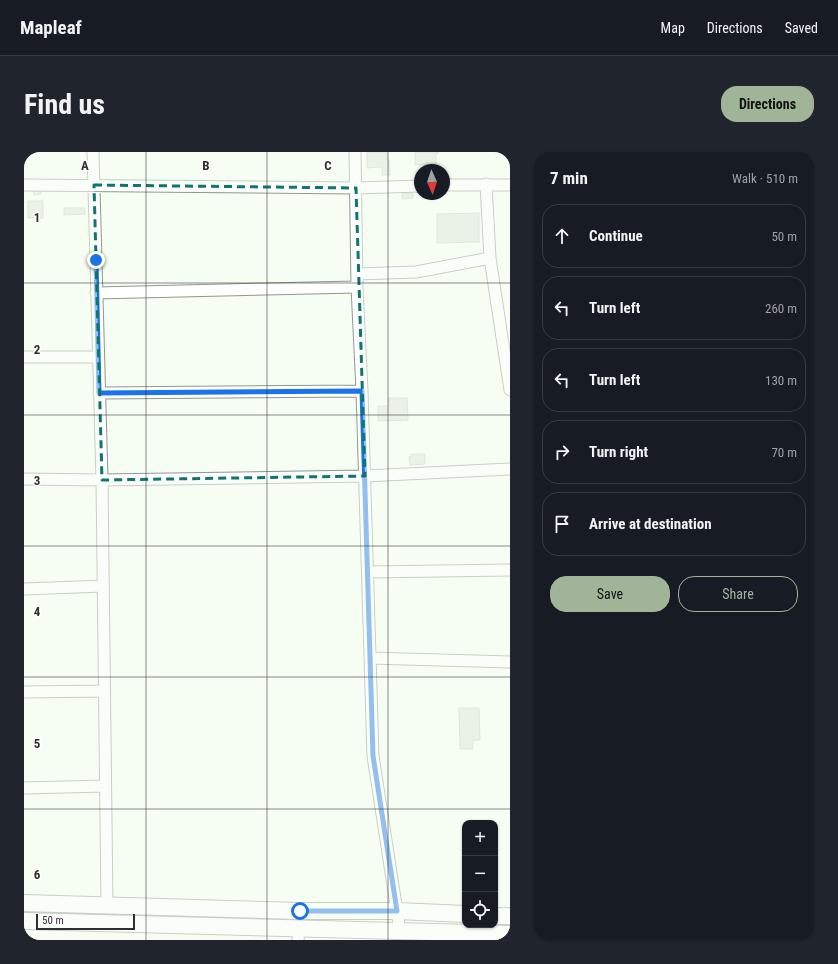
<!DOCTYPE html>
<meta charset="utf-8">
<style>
:root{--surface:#171b24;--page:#20242c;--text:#f1f3f6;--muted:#9ea1a6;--line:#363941;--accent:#a0b497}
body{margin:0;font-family:"Roboto Condensed",sans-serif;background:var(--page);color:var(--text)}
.controls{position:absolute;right:12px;bottom:12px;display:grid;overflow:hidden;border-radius:8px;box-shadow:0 1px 3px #0004}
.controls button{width:36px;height:36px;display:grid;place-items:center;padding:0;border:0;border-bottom:1px solid var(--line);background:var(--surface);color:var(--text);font:20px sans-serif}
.compass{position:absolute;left:390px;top:12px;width:36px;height:36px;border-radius:50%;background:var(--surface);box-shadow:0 1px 3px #0004;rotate:177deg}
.scale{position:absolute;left:12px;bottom:10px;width:99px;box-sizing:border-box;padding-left:4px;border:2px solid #2e302d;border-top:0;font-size:11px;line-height:14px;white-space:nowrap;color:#2e302d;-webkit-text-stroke:3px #fff;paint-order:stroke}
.stop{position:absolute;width:12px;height:12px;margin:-9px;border:3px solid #1a73e8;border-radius:50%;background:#fff}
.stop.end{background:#1a73e8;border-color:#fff;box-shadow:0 1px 4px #0008}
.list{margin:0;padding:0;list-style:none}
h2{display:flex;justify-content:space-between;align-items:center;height:52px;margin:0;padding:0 16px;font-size:17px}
h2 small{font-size:13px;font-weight:400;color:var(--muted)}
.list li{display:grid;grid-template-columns:26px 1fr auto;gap:12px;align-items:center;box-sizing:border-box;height:64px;margin:0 8px 8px;padding:0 8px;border:1px solid var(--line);border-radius:16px}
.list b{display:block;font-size:15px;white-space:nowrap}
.list em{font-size:13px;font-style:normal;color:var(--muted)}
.actions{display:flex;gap:8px;padding:12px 16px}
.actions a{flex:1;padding:9px 0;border:1px solid var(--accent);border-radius:16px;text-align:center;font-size:14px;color:var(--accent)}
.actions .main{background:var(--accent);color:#111}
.icon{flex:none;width:22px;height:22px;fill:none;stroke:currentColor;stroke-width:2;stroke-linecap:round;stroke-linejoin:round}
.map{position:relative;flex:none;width:486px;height:788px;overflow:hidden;border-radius:16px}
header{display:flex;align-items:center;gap:24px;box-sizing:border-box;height:56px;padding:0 20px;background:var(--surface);border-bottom:1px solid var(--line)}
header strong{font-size:19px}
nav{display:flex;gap:22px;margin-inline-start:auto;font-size:14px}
.intro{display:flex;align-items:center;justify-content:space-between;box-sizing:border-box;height:96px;padding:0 24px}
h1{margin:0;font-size:28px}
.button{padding:10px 18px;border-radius:16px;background:var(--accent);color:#111;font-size:14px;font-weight:700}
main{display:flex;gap:24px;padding:0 24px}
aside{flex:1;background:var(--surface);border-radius:16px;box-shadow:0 1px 3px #0004}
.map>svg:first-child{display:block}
</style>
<header>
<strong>Mapleaf</strong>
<nav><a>Map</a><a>Directions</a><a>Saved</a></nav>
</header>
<div class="intro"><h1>Find us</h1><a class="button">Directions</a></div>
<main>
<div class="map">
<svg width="486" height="788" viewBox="0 0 486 788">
<rect width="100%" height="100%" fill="#f6fdf3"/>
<path fill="#dce2d9" stroke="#c5cbc2" d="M 343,0 L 363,0 L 363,8 L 365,8 L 366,23 L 358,23 L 358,15 L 343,16 Z
M 391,0 L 414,0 L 414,2 L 412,1 L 412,12 L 391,13 Z
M 9,37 L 17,37 L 17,42 L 10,43 Z
M 389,41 L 389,46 L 378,47 L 378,42 Z
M 4,49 L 19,49 L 19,66 L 4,66 Z
M 40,56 L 61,56 L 61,62 L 40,63 Z
M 455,61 L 455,90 L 413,91 L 413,62 Z
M 364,246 L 383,246 L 384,268 L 354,269 L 354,254 L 365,254 Z
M 388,302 L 401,302 L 401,312 L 386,313 L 385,305 L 388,304 Z
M 435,556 L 455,556 L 456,588 L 449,588 L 449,597 L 436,597 Z"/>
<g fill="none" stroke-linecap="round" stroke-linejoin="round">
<g stroke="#91978e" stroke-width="13">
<path id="street" d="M 69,0 L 78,328 L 83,753
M 331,0 L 333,135 L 338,239 L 349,604 L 376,779
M 462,32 L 466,106 L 486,238
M 0,33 L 332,36 L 396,34
M 420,33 L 486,33
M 333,122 L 392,120 L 466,106
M 72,141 L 333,135
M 0,205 L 74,205
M 75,241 L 338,239
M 0,327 L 78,328 L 341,324 L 486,317
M 344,420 L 486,418
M 0,437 L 79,434
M 346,506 L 486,510
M 0,540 L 80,539
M 0,636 L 81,634
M 274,788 L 275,777"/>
</g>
<g stroke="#91978e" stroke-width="18">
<path id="secondary" d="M 0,751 L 275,759 L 373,759 L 441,762
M 471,764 L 486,764
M 0,769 L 486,782"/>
</g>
<use href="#street" stroke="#fff" stroke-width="11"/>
<use href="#secondary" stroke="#fff" stroke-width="16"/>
</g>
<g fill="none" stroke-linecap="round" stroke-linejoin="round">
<path stroke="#1a73e8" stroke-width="5" d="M 72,108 L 75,241 L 338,239 L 349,604 L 373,759 L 276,759"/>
</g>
<path d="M0 0H486V788H0ZM 70,33 L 332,36 L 341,324 L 78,328 Z" fill="#f6fdf3" fill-opacity=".55" fill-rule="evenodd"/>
<path fill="none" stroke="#0f766e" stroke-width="3" stroke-dasharray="8 5" stroke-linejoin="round" d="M 70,33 L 332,36 L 341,324 L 78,328 Z"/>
<path fill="none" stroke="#2e302d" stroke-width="1" stroke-opacity="0.55" d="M 122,0 L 122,788M 243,0 L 243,788M 364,0 L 364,788M 0,131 L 486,131M 0,263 L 486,263M 0,394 L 486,394M 0,525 L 486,525M 0,657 L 486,657"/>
<g font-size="13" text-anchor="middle" font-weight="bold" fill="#2e302d" stroke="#fff" stroke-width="3" stroke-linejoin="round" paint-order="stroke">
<text x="61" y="18">A</text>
<text x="182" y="18">B</text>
<text x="304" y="18">C</text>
<text x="13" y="70">1</text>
<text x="13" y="202">2</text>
<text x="13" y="333">3</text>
<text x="13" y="464">4</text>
<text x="13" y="596">5</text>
<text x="13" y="727">6</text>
</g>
</svg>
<div class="controls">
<button>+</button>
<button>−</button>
<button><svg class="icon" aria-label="locate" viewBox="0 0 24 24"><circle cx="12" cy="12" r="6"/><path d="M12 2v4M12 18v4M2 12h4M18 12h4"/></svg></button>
</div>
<svg class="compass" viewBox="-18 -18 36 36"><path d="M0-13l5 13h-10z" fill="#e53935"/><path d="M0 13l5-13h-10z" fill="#9ea1a6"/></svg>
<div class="scale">50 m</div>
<div class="stop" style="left:276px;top:759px"></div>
<div class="stop end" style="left:72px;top:108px"></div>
</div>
<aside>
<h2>7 min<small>Walk · 510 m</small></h2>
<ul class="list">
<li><svg class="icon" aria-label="ahead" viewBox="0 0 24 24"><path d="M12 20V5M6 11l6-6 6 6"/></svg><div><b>Continue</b></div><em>50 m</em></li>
<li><svg class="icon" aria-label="left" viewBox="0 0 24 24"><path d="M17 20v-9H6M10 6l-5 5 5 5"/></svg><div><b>Turn left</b></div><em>260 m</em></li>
<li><svg class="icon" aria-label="left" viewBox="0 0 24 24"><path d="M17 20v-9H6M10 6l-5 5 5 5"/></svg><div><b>Turn left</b></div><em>130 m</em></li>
<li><svg class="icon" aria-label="right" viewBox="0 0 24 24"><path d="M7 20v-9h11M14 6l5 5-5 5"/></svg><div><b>Turn right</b></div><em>70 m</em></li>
<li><svg class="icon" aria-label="arrive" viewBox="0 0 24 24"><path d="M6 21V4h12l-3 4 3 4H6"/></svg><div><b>Arrive at destination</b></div></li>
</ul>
<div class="actions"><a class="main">Save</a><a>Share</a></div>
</aside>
</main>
